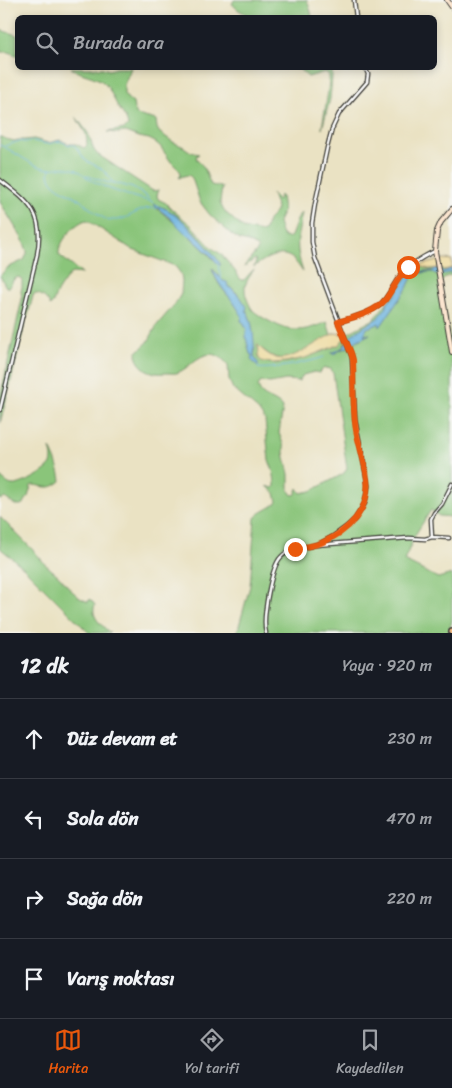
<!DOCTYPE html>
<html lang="tr">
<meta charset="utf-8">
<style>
:root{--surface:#171b24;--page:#242831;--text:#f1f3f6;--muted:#9ea1a6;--line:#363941;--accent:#ea580c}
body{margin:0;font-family:Sriracha,sans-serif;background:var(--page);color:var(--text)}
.stop{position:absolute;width:15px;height:15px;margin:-11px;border:4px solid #ea580c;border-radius:50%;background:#fff}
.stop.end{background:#ea580c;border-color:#fff;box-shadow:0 1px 5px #0008}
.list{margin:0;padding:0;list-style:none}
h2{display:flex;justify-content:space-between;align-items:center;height:65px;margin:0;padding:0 20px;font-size:21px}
h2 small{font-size:16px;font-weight:400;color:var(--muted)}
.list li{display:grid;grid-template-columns:32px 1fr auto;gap:15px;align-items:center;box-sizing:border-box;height:80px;padding:0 20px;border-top:1px solid var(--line)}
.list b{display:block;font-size:19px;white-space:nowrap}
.list em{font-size:16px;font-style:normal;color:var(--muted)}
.icon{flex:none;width:28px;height:28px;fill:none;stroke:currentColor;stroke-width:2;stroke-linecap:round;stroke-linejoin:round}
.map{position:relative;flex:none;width:452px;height:633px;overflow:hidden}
.search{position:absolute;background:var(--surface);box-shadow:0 2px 8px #0003;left:15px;right:15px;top:15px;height:55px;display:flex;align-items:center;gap:12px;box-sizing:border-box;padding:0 18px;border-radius:8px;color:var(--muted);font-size:19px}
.sheet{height:385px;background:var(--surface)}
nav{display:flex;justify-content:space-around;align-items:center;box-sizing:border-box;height:70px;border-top:1px solid var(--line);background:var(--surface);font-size:14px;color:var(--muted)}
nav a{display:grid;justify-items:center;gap:2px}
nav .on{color:var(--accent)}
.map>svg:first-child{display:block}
</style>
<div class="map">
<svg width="452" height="633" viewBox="0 0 452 633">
<rect width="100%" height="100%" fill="#f6f6f2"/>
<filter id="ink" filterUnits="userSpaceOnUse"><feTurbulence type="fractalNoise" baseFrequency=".02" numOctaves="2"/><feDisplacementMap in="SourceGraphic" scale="10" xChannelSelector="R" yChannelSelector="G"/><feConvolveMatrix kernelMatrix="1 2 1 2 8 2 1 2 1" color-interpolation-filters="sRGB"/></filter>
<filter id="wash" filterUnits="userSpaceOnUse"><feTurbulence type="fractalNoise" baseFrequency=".0096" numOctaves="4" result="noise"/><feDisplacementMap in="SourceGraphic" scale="20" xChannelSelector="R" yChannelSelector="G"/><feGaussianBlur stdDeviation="1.12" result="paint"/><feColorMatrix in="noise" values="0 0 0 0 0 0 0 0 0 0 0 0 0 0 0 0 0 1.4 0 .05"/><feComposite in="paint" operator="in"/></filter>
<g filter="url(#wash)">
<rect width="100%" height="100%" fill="#eae2c3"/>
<path fill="#8ac57a" stroke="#53704b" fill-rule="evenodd" d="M 234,0 L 307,0 L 311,12 L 312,17 L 249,17 C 245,13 243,13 239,10 C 236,9 234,5 232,4 Z
M 0,30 L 17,35 L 17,56 L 9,52 L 0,52 Z
M 71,68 L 103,68 L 109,70 L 116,68 L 131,68 L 124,85 L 124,94 L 128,99 L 133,103 L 134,109 L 137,115 L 156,120 L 157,128 L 159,132 L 173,142 L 184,147 L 191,152 L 199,154 L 196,156 L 197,160 L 203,166 L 211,185 L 222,187 L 220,203 L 224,211 L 243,228 L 261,232 L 265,230 L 268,220 L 275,213 L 277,209 L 272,194 L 278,200 L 280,195 L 281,196 L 283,210 L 278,223 L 281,233 L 284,237 L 288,238 L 291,236 L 299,215 L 302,213 C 297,239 295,247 303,272 C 300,268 297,263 293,259 C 281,249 264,259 254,267 L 256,260 L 255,259 L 244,267 L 245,265 L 258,250 L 257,247 L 248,242 L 240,240 L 232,235 L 210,215 L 200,202 L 192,178 C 188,173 184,176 179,178 L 181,174 L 180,171 L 171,162 L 160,146 L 155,142 L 149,139 L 139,137 L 126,132 L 117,133 L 107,132 L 124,129 L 128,126 C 127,118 121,112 117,105 C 112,96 109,85 100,80 C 90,75 80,74 71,68 Z
M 288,68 L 332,68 L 332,77 L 330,99 L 322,129 C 324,111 329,94 329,75 L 325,72 L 308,77 L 299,69 Z
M 76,117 L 88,133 L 94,150 L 97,154 L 153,191 L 159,190 L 157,195 L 158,199 L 166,203 L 174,211 L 192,226 L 212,248 L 221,254 L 235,271 L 241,280 L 244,280 L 254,269 C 251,275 244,283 245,290 C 245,295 249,305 252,309 C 257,316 284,330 293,330 C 305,331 317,326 327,322 L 331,335 C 317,342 293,362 277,358 C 269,356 264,349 257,346 L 259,350 L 259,358 C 272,373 322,352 338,345 L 342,342 L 343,339 L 348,333 L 374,319 L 385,305 L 401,281 L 412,267 L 419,266 L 429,269 L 440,268 L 444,270 L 452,268 L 452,270 L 443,272 L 440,270 L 435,269 L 433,271 L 414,271 L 408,276 L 392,299 L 390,300 L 388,306 L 385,307 L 386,308 C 381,312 380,317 375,321 C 367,326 358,329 351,337 L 363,331 L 364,332 L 362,335 L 349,342 L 348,339 L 350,337 L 342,348 L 332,353 L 333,354 L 345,348 L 347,348 L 358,340 L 370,334 L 364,335 L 367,328 L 376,325 L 379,323 L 380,327 L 400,298 C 402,294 405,292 407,288 C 409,284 411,279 414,274 L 428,272 L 433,272 L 435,274 L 444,274 L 452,272 L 452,275 L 446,277 L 440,283 L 452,352 L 452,517 L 439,516 L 431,510 L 415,535 L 404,561 L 438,578 L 452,574 L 452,621 L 448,633 L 237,633 L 250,586 L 255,518 C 260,511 271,509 277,502 L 275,493 L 267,486 L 273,488 L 275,486 C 275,478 273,468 269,461 L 265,420 L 258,410 L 233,389 L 229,380 L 228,365 C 217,350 205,352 192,363 C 188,366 184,370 179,372 C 176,374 172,373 168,373 C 163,373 157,374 152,372 C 144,370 136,362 136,353 L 148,342 L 157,325 L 175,304 L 181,294 L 182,281 L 181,274 L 175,266 L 133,250 L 87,220 C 76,221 57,244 59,255 L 82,274 L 73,273 L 70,274 C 64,282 55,293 53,303 L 50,306 C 48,299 41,293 34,294 L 33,296 L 28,315 L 26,319 L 11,381 L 0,423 L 0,398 L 22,299 L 21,291 L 22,287 L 22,279 L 18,277 L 13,280 L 10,287 L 6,287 L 0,276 L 7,268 L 24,260 L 27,254 L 27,251 L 23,240 L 0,202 L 0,136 L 6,139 L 14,141 L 18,140 L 24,140 L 34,139 L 48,143 L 60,140 L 69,144 L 76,144 L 84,148 L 87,145 L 86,134 ZM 155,207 C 158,207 161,207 164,208 C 182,215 209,247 220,264 L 219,265 C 199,244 178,225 155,207 ZM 212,269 L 213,269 L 223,281 L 224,281 L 228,285 L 228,288 L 231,287 L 240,296 L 246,307 L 246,310 L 250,318 L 252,326 L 253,344 L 255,350 L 254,357 L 258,365 L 251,360 L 252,355 L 250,354 C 248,346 244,335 248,328 L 245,327 L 244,323 L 241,321 L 242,316 C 239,311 235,304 231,299 C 223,290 216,282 212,269 ZM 326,368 L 331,369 L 333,373 L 347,469 L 343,474 L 311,491 L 301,493 L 298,488 L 296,494 L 293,495 L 291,494 L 289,490 L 289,474 L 284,453 L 284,447 L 279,433 L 283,408 C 276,397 261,400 258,386 L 261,382 L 270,383 L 286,380 L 299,381 L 303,375 L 314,372 L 319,373 L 323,369 Z
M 50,448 C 55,458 60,470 61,481 C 49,491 46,486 33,485 L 31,486 L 28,497 L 24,503 L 21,505 L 15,505 L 5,498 L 0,500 L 0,477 C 4,480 8,485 13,485 C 21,486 48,471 51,464 C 53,458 51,453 50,448 Z
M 0,517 L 34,551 L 46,565 L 59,576 L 72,591 L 80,598 L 88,602 L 90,599 L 91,600 L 95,605 C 90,617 102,625 110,633 L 89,633 L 24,568 L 0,548 Z"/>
<path fill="#eeda9e" stroke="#857b5d" d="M 444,259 L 452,260 L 452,268 L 444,270 L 439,268 L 429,269 L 418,266 Z
M 335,333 L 341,334 L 348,333 L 346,335 L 340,344 L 305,358 L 285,362 L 273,363 L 264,362 L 260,360 L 258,356 L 259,350 L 257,344 C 262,350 268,355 276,358 C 293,362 320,339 335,333 Z"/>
<path fill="#66b0de" stroke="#41667d" d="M 155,204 L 168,210 L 184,222 L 202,241 L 215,256 L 221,265 L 219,265 L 209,254 L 190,236 L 187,235 L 169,217 L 154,205 Z
M 212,269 L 223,281 L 227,282 L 228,287 L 230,287 L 241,298 L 247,307 L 246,310 C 253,319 255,345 254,357 L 258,363 L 258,366 L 251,360 L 252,355 L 250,354 C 248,345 244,335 247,328 L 245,327 L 244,323 L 241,321 L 242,316 C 239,311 235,304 231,299 C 223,289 217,282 212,269 Z
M 435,269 L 440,269 L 443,272 L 451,269 L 452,272 L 444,274 L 436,274 L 433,272 L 428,272 L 414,274 C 411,279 409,283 407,288 C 405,292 402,294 400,298 L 380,327 L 379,323 L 376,325 L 367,328 L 364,335 L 370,334 L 358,340 L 346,348 L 344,348 L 333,354 L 331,353 L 342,348 L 345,345 L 347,339 L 354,333 L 378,318 L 379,316 L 386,308 L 385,306 L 386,307 L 388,301 L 392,299 L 409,274 L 415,270 L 416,272 L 433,271 Z"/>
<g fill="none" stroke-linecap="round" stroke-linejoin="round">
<path stroke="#66b0de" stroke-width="1" d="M 0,145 C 16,152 32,167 49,169 L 50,171 L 49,174 C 50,178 51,181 54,184 C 59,189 67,192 74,196 C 84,202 92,211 102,217 C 106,220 112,220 117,220 C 132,218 139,206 157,208
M 5,146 L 19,141 L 24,142 L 33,141 L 47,144 L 60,141 L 70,145 L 74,145 L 79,151 L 85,160 L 100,168 L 108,175 L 112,182 L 133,188 L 146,196 L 154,204
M 49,169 C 60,167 75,166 83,174
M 84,175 C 96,186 134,198 150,201
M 87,176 C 96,178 104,183 114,183
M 218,264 L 221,279
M 258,366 L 258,368 C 272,370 310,362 324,357"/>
</g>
</g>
<g filter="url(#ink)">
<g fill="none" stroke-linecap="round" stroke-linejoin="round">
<g stroke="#3b3a35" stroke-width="5">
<path id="street" d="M 354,0 L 356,18
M 0,180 C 30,203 45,214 37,255 L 0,410
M 338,322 C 352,318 367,314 379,306 C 387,299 392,288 397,280 C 407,266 420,258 435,251
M 449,538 L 432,537 L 431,519 L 434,513 L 442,504 L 452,484
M 316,545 L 409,538 L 425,539 L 432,537
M 311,546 L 321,543 L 332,537 L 346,527 L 355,519 L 365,503 L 368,486 L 366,474 L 355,420 L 352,357 L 315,258 L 312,242 L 312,223 L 315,204 L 327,148 L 332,129 L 339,114 L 367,82 L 368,74 L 365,68
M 266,633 C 262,619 271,567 281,557 C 288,549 301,548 311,546"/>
</g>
<g stroke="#3b3a35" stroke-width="6">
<path id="secondary" d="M 447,0 L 452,7
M 452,209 L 441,222 L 437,231 L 435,251 L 452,352"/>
</g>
<g stroke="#3b3a35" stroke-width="8">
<path id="highway" d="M 452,633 L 452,632"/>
</g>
<use href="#street" stroke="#fff" stroke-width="2.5"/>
<use href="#secondary" stroke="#fbe5cf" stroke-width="4"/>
<use href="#highway" stroke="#f6be87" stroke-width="5"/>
</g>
</g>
<g fill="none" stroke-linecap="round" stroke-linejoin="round" filter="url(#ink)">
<path stroke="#ea580c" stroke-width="6" d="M 295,549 C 304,547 313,546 321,543 C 348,532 371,509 367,479 C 365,462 359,446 356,430 C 352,407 354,383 353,360 L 351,353 L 338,322 C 354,317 374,313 385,300 C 393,289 398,277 408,267"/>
</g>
</svg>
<div class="stop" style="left:408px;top:267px"></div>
<div class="stop end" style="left:295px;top:549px"></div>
<div class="search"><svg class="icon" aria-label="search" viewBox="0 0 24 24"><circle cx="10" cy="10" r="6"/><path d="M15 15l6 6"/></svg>Burada ara</div>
</div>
<section class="sheet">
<h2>12 dk<small>Yaya · 920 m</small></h2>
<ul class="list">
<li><svg class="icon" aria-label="ahead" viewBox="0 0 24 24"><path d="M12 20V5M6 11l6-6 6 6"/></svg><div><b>Düz devam et</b></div><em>230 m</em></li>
<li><svg class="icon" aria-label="left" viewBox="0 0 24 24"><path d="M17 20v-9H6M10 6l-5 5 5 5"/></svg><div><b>Sola dön</b></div><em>470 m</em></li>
<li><svg class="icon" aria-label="right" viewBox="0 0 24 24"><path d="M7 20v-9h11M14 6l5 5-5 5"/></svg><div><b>Sağa dön</b></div><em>220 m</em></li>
<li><svg class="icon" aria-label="arrive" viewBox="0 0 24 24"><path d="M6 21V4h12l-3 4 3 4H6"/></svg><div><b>Varış noktası</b></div></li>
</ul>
</section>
<nav>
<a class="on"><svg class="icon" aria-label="map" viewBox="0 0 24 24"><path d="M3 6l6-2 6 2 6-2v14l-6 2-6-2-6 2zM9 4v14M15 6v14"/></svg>Harita</a>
<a><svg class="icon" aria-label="directions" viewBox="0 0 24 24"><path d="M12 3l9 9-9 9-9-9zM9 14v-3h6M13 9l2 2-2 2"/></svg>Yol tarifi</a>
<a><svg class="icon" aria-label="saved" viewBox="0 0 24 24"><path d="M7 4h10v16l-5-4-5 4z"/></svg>Kaydedilen</a>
</nav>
